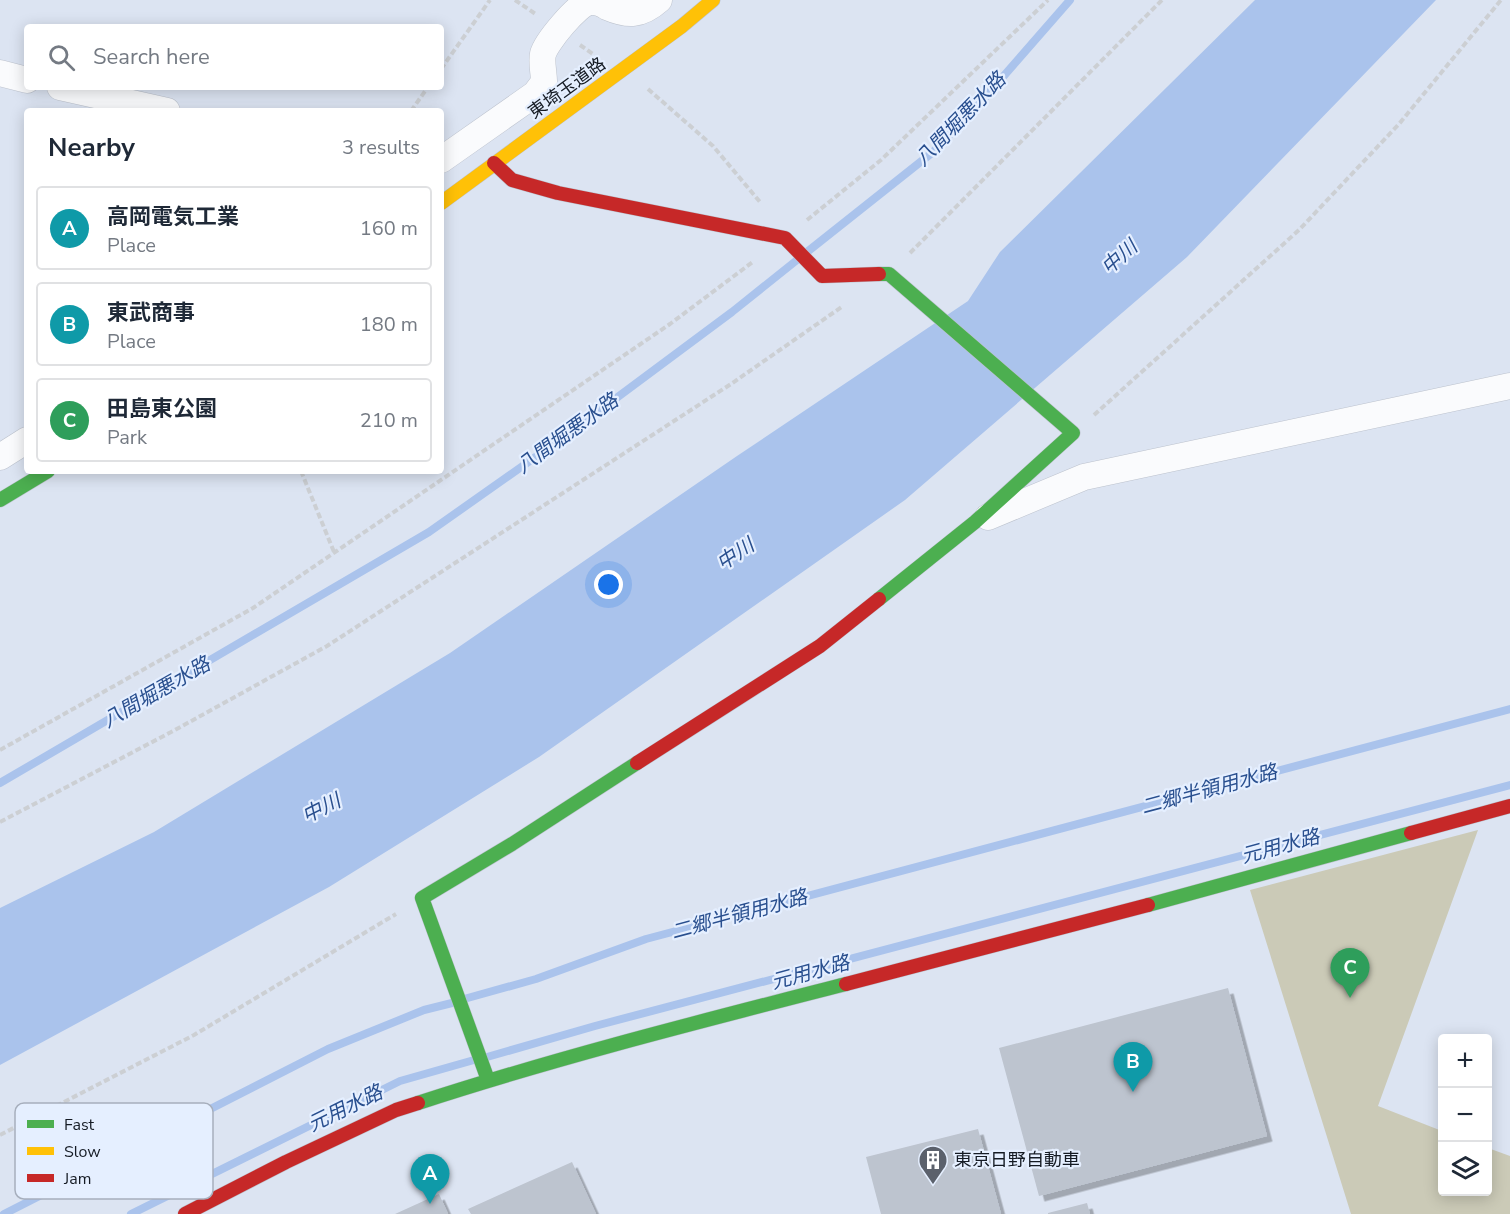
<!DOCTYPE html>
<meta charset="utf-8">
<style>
:root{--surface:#fff;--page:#f2f2f3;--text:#1f2937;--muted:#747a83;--line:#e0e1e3;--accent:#ea580c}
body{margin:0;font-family:"Nunito Sans","Noto Sans JP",sans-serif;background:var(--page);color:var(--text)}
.controls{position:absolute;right:18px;bottom:18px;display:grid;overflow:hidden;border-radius:6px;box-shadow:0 3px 15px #0003}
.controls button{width:54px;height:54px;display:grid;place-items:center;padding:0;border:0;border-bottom:2px solid var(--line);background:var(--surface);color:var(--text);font:30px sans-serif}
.you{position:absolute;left:609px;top:585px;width:21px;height:21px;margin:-15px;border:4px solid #fff;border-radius:50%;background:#1a73e8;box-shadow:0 0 0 9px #1a73e833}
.badge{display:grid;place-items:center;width:39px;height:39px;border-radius:50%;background:var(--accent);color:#fff;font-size:20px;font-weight:700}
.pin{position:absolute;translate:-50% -50px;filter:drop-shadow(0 2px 3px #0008)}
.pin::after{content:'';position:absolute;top:32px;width:21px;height:18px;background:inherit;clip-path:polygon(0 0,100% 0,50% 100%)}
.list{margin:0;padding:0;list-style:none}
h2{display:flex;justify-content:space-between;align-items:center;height:78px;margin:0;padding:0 24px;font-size:26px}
h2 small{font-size:20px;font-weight:400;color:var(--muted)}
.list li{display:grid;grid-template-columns:39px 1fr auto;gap:18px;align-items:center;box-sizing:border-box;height:84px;margin:0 12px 12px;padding:0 12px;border:2px solid var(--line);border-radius:6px}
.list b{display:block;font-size:22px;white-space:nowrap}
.list p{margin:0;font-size:20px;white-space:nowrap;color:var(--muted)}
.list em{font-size:20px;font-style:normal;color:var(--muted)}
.icon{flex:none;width:33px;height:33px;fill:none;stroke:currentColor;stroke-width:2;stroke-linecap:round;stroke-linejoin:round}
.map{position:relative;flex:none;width:1510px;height:1214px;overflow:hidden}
.search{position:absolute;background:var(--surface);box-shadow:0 3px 15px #0003;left:24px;top:24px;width:420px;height:66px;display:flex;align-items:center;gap:15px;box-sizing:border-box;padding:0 21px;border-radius:6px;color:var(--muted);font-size:22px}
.panel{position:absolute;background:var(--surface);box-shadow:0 3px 15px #0003;left:24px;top:108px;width:420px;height:366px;border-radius:6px}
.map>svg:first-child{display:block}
</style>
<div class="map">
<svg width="1510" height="1214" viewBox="0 0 1510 1214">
<defs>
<filter id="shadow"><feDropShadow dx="5.5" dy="5.5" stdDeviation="0" flood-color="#0004"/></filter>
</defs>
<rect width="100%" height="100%" fill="#dce4f2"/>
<path fill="#cbcab7" d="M 1478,830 L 1378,1106 L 1442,1131 L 1442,1192 L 1488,1192 L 1488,1148 L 1510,1156 L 1510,1214 L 1351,1214 L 1250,890 Z"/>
<path fill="#aac3ec" d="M 1255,0 L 1436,0 L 1187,257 L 905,500 L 539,757 L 329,887 L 0,1065 L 0,908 L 154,832 L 450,653 L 737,456 L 968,301 L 1000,252 Z"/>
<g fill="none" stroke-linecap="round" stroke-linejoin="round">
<path stroke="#aac3ec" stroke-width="8" d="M 807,252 L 933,152 L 981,102 L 1070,0
M 0,783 L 429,532 L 568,434 L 732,312 L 797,260
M 464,999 L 536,979 L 646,939 L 1510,709
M 487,1057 L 595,1026 L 1510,785
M 4,1214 L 328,1049 L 424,1010 L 452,1003
M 131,1214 L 400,1081 L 474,1060"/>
</g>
<path fill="#bdc4cf" filter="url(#shadow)" d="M 1228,988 L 1267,1136 L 1039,1196 L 999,1048 Z
M 978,1129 L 1001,1214 L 881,1214 L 866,1157 Z
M 572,1162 L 596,1214 L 471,1214 L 468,1209 Z
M 439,1194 L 448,1214 L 395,1214 Z
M 1087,1203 L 1090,1214 L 1048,1214 L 1048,1213 Z"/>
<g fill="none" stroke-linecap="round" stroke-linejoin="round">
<g stroke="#bcc2cd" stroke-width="27">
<path id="street" d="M 0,73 L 27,80
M 60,87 L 167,111
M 441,160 L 535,94 L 544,82 C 544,73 541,62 543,54 C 546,42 578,4 589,2 C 596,1 602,4 607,7 C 628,16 641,16 659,0
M 0,457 L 27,440
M 988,517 L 1084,477 L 1510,386"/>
</g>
<g stroke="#bcc2cd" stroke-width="15">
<path id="fast" d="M 879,274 L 889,274 L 1073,433 L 975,522 L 879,599
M 0,500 L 48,471
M 1148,905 L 1411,833
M 488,1080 L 422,898 L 512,844 L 637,763
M 418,1103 C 559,1057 702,1021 846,984"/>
</g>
<g stroke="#bcc2cd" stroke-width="15">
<path id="slow" d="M 441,203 L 682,26 L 713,0"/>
</g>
<g stroke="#bcc2cd" stroke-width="15">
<path id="jam" d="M 494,163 L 512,180 L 558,193 L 785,238 L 822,276 L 879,274
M 637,763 L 820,646 L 879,599
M 1411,833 L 1510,806
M 846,984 L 1148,905
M 185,1214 L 286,1162 L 396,1110 L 418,1103"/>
</g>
<path stroke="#cccfd3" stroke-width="4" stroke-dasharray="6 3" stroke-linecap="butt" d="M 515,0 L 537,15
M 580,45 L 593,54
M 441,69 L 490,0
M 648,89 L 713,146 L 760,202
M 411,111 L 428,87
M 807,220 L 881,160 L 1048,0
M 910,253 L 1162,0
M 1094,415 L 1299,230 L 1399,124 L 1501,0
M 301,471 L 334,552
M 0,750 L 253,608 L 670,324 L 754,261
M 0,822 L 175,730 L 327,646 L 731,384 L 843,306
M 0,1135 L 194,1035 L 396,914"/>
<use href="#street" stroke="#fafbfd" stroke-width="26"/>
<use href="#fast" stroke="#4caf50" stroke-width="14"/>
<use href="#slow" stroke="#ffc107" stroke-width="14"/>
<use href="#jam" stroke="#c62828" stroke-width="14"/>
</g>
<defs>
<g id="building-pin" transform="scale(1.5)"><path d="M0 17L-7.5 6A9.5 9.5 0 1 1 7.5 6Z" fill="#5b616c" stroke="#e5efff"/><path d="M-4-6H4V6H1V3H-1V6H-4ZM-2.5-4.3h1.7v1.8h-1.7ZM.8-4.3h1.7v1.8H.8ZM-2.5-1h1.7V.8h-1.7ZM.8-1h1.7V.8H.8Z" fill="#fff"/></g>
</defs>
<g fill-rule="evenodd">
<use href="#building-pin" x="933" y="1160"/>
</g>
<g text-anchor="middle" stroke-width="4.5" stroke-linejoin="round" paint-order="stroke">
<g font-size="18" fill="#151b24" stroke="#e5efff">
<text transform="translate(567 88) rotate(-36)" y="6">東埼玉道路</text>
</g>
<g font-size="18" fill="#151b24" stroke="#e5efff" text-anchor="start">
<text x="954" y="1166">東京日野自動車</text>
</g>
<g font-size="20" font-style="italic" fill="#294f8f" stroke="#e5efff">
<text transform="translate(960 119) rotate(-46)" y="7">八間堀悪水路</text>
<text transform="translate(1119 257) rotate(-42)" y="7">中川</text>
<text transform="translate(567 433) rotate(-36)" y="7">八間堀悪水路</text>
<text transform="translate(735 554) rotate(-34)" y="7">中川</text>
<text transform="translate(156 692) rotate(-30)" y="7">八間堀悪水路</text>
<text transform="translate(1209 789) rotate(-15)" y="7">二郷半領用水路</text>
<text transform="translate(321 808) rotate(-27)" y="7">中川</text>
<text transform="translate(1280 846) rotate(-15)" y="7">元用水路</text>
<text transform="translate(739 914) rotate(-15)" y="7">二郷半領用水路</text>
<text transform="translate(810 972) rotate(-15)" y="7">元用水路</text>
<text transform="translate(345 1108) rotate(-26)" y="7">元用水路</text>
</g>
</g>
<rect x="15" y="1103" width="198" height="96" rx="9" fill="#e5efff" stroke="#a7afbd" stroke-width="1.5"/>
<rect x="27" y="1120" width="27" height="8" fill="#4caf50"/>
<rect x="27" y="1147" width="27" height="8" fill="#ffc107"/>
<rect x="27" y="1174" width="27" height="8" fill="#c62828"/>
<g font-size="16" fill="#151b24">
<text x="64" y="1130">Fast</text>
<text x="64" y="1157">Slow</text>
<text x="64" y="1184">Jam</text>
</g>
</svg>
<div class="controls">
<button>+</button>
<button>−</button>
<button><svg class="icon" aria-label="layers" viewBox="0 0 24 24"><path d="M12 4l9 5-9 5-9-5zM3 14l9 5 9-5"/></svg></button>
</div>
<div class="you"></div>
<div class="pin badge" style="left:430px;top:1204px;background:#0f9aa8">A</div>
<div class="pin badge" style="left:1133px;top:1092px;background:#0f9aa8">B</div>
<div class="pin badge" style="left:1350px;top:998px;background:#2e9e5b">C</div>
<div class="search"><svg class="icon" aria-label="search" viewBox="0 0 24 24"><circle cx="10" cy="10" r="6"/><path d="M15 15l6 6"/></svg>Search here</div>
<section class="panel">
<h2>Nearby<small>3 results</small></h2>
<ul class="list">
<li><span class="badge" style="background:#0f9aa8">A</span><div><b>高岡電気工業</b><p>Place</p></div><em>160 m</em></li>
<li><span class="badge" style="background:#0f9aa8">B</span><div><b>東武商事</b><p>Place</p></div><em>180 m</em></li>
<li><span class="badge" style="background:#2e9e5b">C</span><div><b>田島東公園</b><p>Park</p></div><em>210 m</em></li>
</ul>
</section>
</div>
